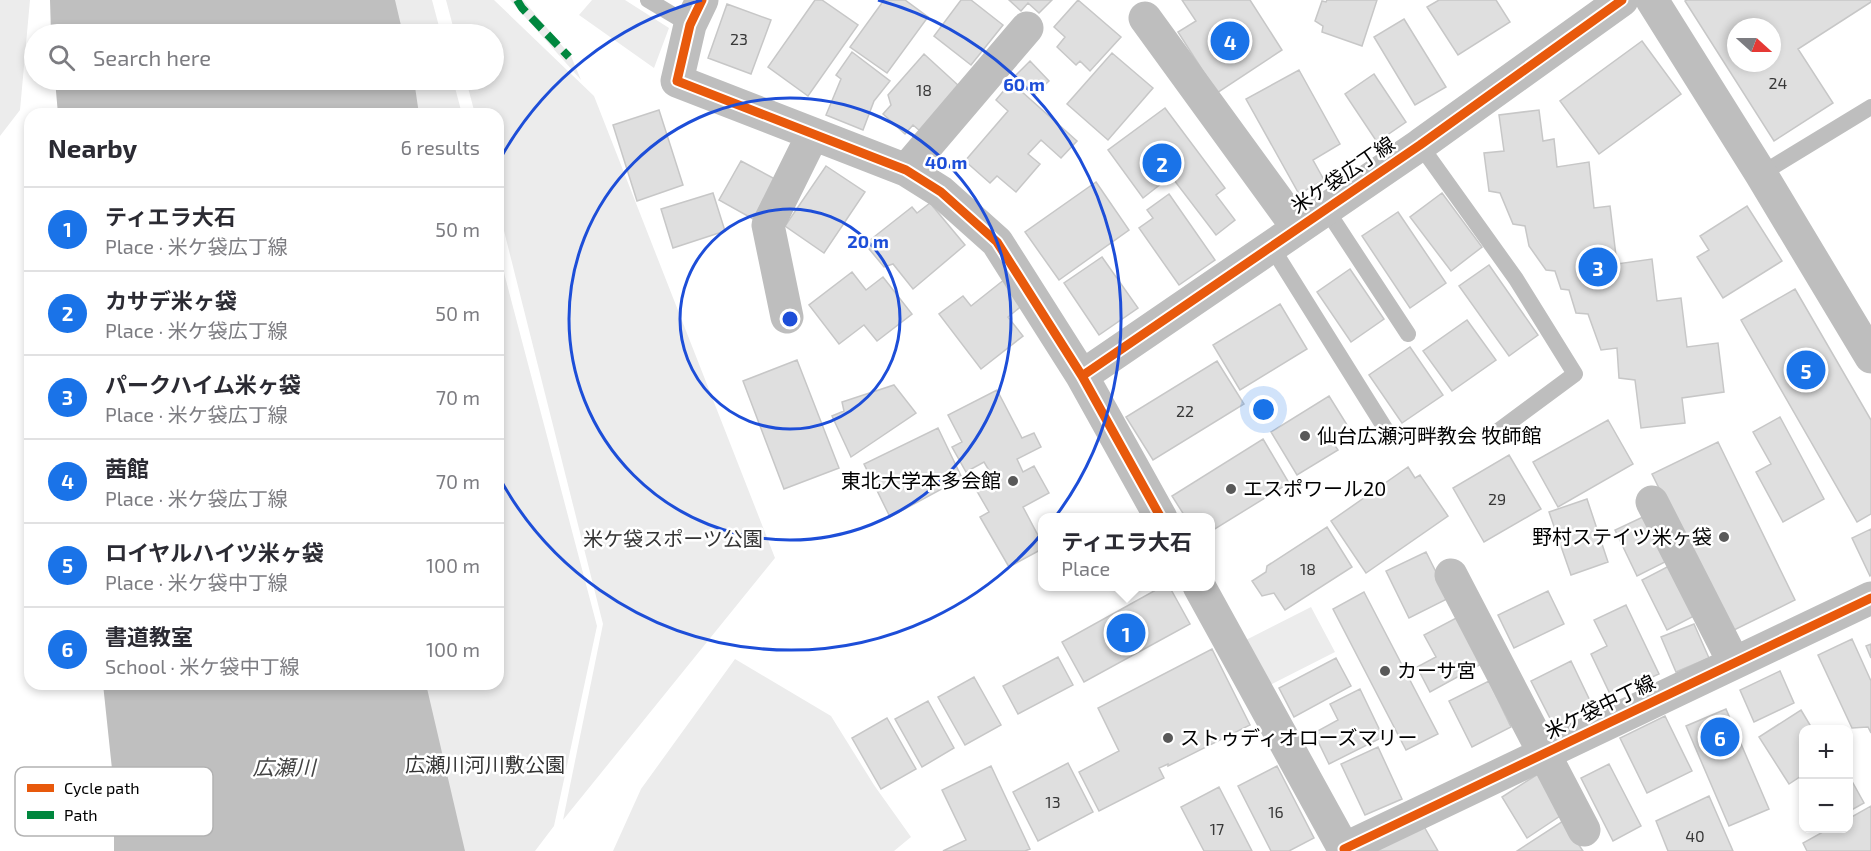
<!DOCTYPE html>
<meta charset="utf-8">
<style>
:root{--surface:#fff;--page:#f2f2f3;--text:#2b2b33;--muted:#7c7c81;--line:#e1e1e2;--accent:#1a73e8}
body{margin:0;font-family:"Exo 2","Noto Sans JP",sans-serif;background:var(--page);color:var(--text)}
.controls{position:absolute;right:18px;bottom:18px;display:grid;overflow:hidden;border-radius:12px;box-shadow:0 3px 9px #0003}
.controls button{width:54px;height:54px;display:grid;place-items:center;padding:0;border:0;border-bottom:2px solid var(--line);background:var(--surface);color:var(--text);font:30px sans-serif}
.compass{position:absolute;left:1727px;top:18px;width:54px;height:54px;border-radius:50%;background:var(--surface);box-shadow:0 3px 9px #0003;rotate:111deg}
.you{position:absolute;left:1264px;top:410px;width:21px;height:21px;margin:-15px;border:4px solid #fff;border-radius:50%;background:#1a73e8;box-shadow:0 0 0 9px #1a73e833}
.badge{display:grid;place-items:center;width:39px;height:39px;border-radius:50%;background:var(--accent);color:#fff;font-size:20px;font-weight:700}
.pin{position:absolute;translate:-50% -50%;border:3px solid #fff;box-shadow:0 2px 6px #0006}
.popup{position:absolute;left:1038px;top:513px;width:177px;height:78px;box-sizing:border-box;display:grid;place-content:center;border-radius:12px;background:var(--surface);filter:drop-shadow(0 2px 4px #0005);font-size:20px;white-space:nowrap;color:var(--muted)}
.popup b{font-size:22px;color:var(--text)}
.popup::after{content:'';position:absolute;left:50%;top:100%;margin-left:-12px;border:12px solid transparent;border-top-color:var(--surface)}
.list{margin:0;padding:0;list-style:none}
h2{display:flex;justify-content:space-between;align-items:center;height:78px;margin:0;padding:0 24px;font-size:26px}
h2 small{font-size:20px;font-weight:400;color:var(--muted)}
.list li{display:grid;grid-template-columns:39px 1fr auto;gap:18px;align-items:center;box-sizing:border-box;height:84px;padding:0 24px;border-top:2px solid var(--line)}
.list b{display:block;font-size:22px;white-space:nowrap}
.list p{margin:0;font-size:20px;white-space:nowrap;color:var(--muted)}
.list em{font-size:20px;font-style:normal;color:var(--muted)}
.icon{flex:none;width:33px;height:33px;fill:none;stroke:currentColor;stroke-width:2;stroke-linecap:round;stroke-linejoin:round}
.map{position:relative;flex:none;width:1871px;height:851px;overflow:hidden}
.search{position:absolute;background:var(--surface);box-shadow:0 3px 9px #0003;left:24px;top:24px;width:480px;height:66px;display:flex;align-items:center;gap:15px;box-sizing:border-box;padding:0 21px;border-radius:33px;color:var(--muted);font-size:22px}
.panel{position:absolute;background:var(--surface);box-shadow:0 3px 9px #0003;left:24px;top:108px;width:480px;height:582px;border-radius:18px}
.map>svg:first-child{display:block}
</style>
<div class="map">
<svg width="1871" height="851" viewBox="0 0 1871 851">
<rect width="100%" height="100%" fill="#fff"/>
<path fill="#ececec" d="M 0,0 L 30,0 L 20,110 L 0,136 Z
M 381,0 L 432,0 L 441,34 L 387,34 Z
M 446,0 L 494,0 L 594,96 L 775,558 L 563,820 L 603,624 L 498,207 L 498,114 L 475,114 L 466,80 L 494,80 L 494,34 L 455,34 Z
M 510,0 L 523,0 L 571,56 L 581,80 Z
M 592,0 L 625,0 L 669,28 L 654,68 L 579,15 Z
M 393,80 L 453,80 L 462,114 L 397,114 Z
M 498,250 L 597,626 L 554,826 L 535,851 L 419,851 L 396,684 L 498,684 Z
M 1311,607 L 1335,652 L 1266,687 L 1240,643 Z
M 735,659 L 831,716 L 874,785 L 911,837 L 894,851 L 613,851 L 641,789 Z"/>
<path fill="#bfbfbf" d="M 50,0 L 395,0 L 403,34 L 51,34 Z
M 55,80 L 414,80 L 419,114 L 58,114 Z
M 103,684 L 426,684 L 465,851 L 114,851 L 114,788 Z"/>
<path fill="#dfdfdf" stroke="#c7c7c7" stroke-width="1.5" fill-rule="evenodd" d="M 815,0 L 822,0 L 858,25 L 808,96 L 768,67 Z
M 884,0 L 905,0 L 928,17 L 887,73 L 850,47 Z
M 961,0 L 971,0 L 1003,25 L 971,65 L 934,36 Z
M 1009,0 L 1052,0 L 1039,13 L 1028,3 L 1021,11 Z
M 1078,0 L 1121,37 L 1090,71 L 1080,61 L 1076,65 L 1057,47 L 1065,37 L 1054,27 Z
M 1182,0 L 1250,0 L 1282,50 L 1217,93 L 1178,32 L 1196,21 Z
M 1327,0 L 1377,0 L 1362,46 L 1322,32 L 1323,26 L 1315,21 L 1322,1 L 1326,2 Z
M 1439,0 L 1496,0 L 1510,22 L 1458,55 L 1427,7 Z
M 1687,0 L 1871,0 L 1871,2 L 1798,49 L 1833,103 L 1774,141 L 1685,1 ZM 1736,27 L 1772,27 L 1772,63 L 1736,63 Z
M 727,4 L 771,20 L 751,74 L 708,58 Z
M 1404,19 L 1446,87 L 1415,105 L 1374,37 Z
M 1642,41 L 1681,94 L 1599,154 L 1560,101 Z
M 852,52 L 890,81 L 874,101 L 863,130 L 826,115 L 841,79 L 836,75 Z
M 1112,53 L 1153,88 L 1108,140 L 1067,104 Z
M 924,54 L 959,86 L 920,131 L 913,125 L 905,134 L 883,114 L 891,105 L 888,95 Z
M 1030,61 L 1049,81 L 1034,95 L 1015,76 Z
M 1299,70 L 1340,144 L 1313,160 L 1324,180 L 1299,194 L 1246,99 Z
M 1374,74 L 1406,122 L 1377,142 L 1345,94 Z
M 1011,82 L 1077,141 L 1061,158 L 1041,140 L 1028,154 L 1040,164 L 1016,192 L 997,176 L 990,183 L 965,161 L 1008,111 L 996,100 Z
M 1165,108 L 1225,188 L 1216,195 L 1235,220 L 1216,235 L 1171,176 L 1143,198 L 1108,150 Z
M 659,110 L 683,185 L 637,201 L 613,125 Z
M 1539,110 L 1543,141 L 1554,139 L 1557,167 L 1589,162 L 1594,208 L 1610,206 L 1617,264 L 1652,259 L 1657,301 L 1681,298 L 1687,347 L 1718,343 L 1724,392 L 1682,398 L 1685,423 L 1641,428 L 1635,380 L 1619,378 L 1617,348 L 1601,350 L 1588,314 L 1576,313 L 1569,290 L 1561,289 L 1555,271 L 1546,270 L 1529,246 L 1525,226 L 1513,224 L 1500,193 L 1489,191 L 1484,153 L 1504,151 L 1499,115 Z
M 741,161 L 775,179 L 753,219 L 719,200 Z
M 826,166 L 865,192 L 824,253 L 785,226 Z
M 1096,182 L 1129,230 L 1059,280 L 1025,232 Z
M 713,193 L 725,231 L 673,248 L 661,209 Z
M 1442,193 L 1482,247 L 1451,271 L 1410,217 Z
M 1169,194 L 1215,260 L 1179,285 L 1139,228 L 1153,218 L 1147,210 Z
M 930,203 L 965,245 L 913,289 L 893,264 L 884,267 L 865,244 L 912,207 L 917,213 Z
M 1747,206 L 1782,261 L 1723,298 L 1697,257 L 1709,250 L 1700,236 Z
M 1398,212 L 1446,283 L 1410,308 L 1362,236 Z
M 1102,257 L 1138,308 L 1099,335 L 1064,283 Z
M 1489,265 L 1538,335 L 1509,356 L 1459,286 Z
M 1350,269 L 1384,319 L 1351,342 L 1317,292 Z
M 852,272 L 866,290 L 883,277 L 912,314 L 877,341 L 864,325 L 839,344 L 809,305 Z
M 1005,279 L 1024,304 L 1008,317 L 1023,336 L 981,369 L 939,314 L 963,296 L 971,306 Z
M 1795,289 L 1871,420 L 1871,514 L 1857,522 L 1741,320 Z
M 1280,304 L 1307,349 L 1240,390 L 1213,345 Z
M 1467,320 L 1496,360 L 1452,391 L 1423,351 Z
M 1410,347 L 1443,395 L 1402,423 L 1369,375 Z
M 797,360 L 839,468 L 784,489 L 743,381 Z
M 1217,361 L 1244,404 L 1153,460 L 1126,417 Z
M 894,385 L 916,413 L 851,457 L 832,416 L 844,411 L 842,402 Z
M 997,390 L 1022,438 L 1034,433 L 1041,447 L 1017,459 L 1023,472 L 1034,466 L 1049,493 L 1023,507 L 1042,543 L 1042,549 L 1009,567 L 980,517 L 989,512 L 974,486 L 993,477 L 984,462 L 966,472 L 952,447 L 962,442 L 948,415 Z
M 1329,396 L 1349,428 L 1331,440 L 1338,450 L 1297,475 L 1271,432 Z
M 1780,417 L 1824,499 L 1783,522 L 1756,472 L 1771,464 L 1753,432 Z
M 1608,420 L 1633,464 L 1558,507 L 1533,462 Z
M 938,428 L 962,478 L 890,517 L 864,464 Z
M 1263,439 L 1289,483 L 1210,532 L 1210,518 L 1186,518 L 1172,496 Z
M 1718,442 L 1795,600 L 1730,632 L 1652,474 Z
M 1509,455 L 1541,509 L 1484,542 L 1453,488 Z
M 1408,467 L 1415,478 L 1420,475 L 1448,516 L 1366,573 L 1331,521 Z
M 1587,499 L 1608,562 L 1571,575 L 1549,512 Z
M 1645,516 L 1667,561 L 1637,576 L 1615,530 Z
M 1327,527 L 1352,567 L 1285,610 L 1274,593 L 1262,596 L 1252,581 L 1266,572 L 1267,566 Z
M 1871,529 L 1871,575 L 1870,576 L 1852,538 Z
M 1426,552 L 1449,598 L 1409,618 L 1386,571 Z
M 1669,566 L 1694,616 L 1667,630 L 1642,580 Z
M 1163,586 L 1169,586 L 1190,624 L 1084,682 L 1062,642 Z
M 1548,591 L 1564,624 L 1514,648 L 1498,615 Z
M 1364,592 L 1438,734 L 1406,750 L 1333,609 Z
M 1626,605 L 1659,674 L 1611,696 L 1591,654 L 1607,646 L 1594,620 Z
M 1460,616 L 1485,662 L 1430,692 L 1417,667 L 1436,657 L 1424,635 Z
M 1694,624 L 1709,658 L 1676,672 L 1661,637 Z
M 1852,639 L 1871,681 L 1871,733 L 1868,727 L 1852,728 L 1818,655 Z
M 1871,644 L 1871,658 L 1866,646 Z
M 1212,649 L 1250,725 L 1168,766 L 1168,764 L 1159,768 L 1164,778 L 1099,811 L 1079,772 L 1119,751 L 1098,708 Z
M 1058,657 L 1073,685 L 1018,714 L 1003,686 Z
M 1336,658 L 1351,686 L 1294,717 L 1279,688 Z
M 1571,661 L 1593,707 L 1554,726 L 1531,681 Z
M 1780,671 L 1794,703 L 1754,722 L 1740,690 Z
M 974,677 L 1001,725 L 965,745 L 938,697 Z
M 1489,681 L 1511,727 L 1472,747 L 1449,701 Z
M 1360,689 L 1383,737 L 1329,764 L 1314,733 L 1338,720 L 1330,704 Z
M 928,701 L 954,748 L 922,767 L 895,719 Z
M 1726,709 L 1769,809 L 1729,826 L 1686,726 Z
M 1801,710 L 1813,730 L 1804,730 L 1804,774 L 1789,784 L 1759,737 Z
M 1665,716 L 1692,771 L 1647,793 L 1620,738 Z
M 887,718 L 916,769 L 881,789 L 852,738 Z
M 1378,747 L 1402,799 L 1365,815 L 1341,764 Z
M 1068,763 L 1093,812 L 1038,841 L 1013,792 Z
M 1609,764 L 1641,826 L 1613,841 L 1581,778 Z
M 991,766 L 1030,849 L 1025,851 L 943,851 L 966,840 L 942,790 Z
M 1277,766 L 1314,838 L 1289,851 L 1271,851 L 1238,786 Z
M 1538,774 L 1563,814 L 1527,838 L 1502,797 Z
M 1848,774 L 1864,803 L 1848,812 Z
M 1219,787 L 1252,851 L 1204,851 L 1181,807 Z
M 1709,796 L 1733,851 L 1668,851 L 1656,821 Z
M 1871,806 L 1871,851 L 1807,851 L 1803,843 L 1830,828 L 1848,828 L 1848,819 Z
M 1563,821 L 1583,851 L 1517,851 Z
M 1422,823 L 1438,851 L 1375,851 Z"/>
<g fill="none" stroke-linecap="round" stroke-linejoin="round">
<path stroke="#bebebe" stroke-width="16" d="M 648,0 L 690,25
M 1420,145 L 1516,279 L 1575,374 L 1490,437
M 1761,174 L 1871,107
M 1326,209 L 1408,334
M 1271,246 L 1388,433"/>
<path stroke="#bebebe" stroke-width="33" d="M 702,0 L 690,25 L 677,81 L 906,170 L 941,192 L 997,242 L 1082,376 L 1161,518
M 1652,0 L 1761,174 L 1871,357
M 1145,18 L 1297,227
M 906,170 L 1027,28
M 787,317 L 768,225 L 813,134
M 1082,376 L 1420,145 L 1622,0
M 1652,502 L 1734,663
M 1451,575 L 1584,830
M 1199,586 L 1345,851
M 1344,849 L 1871,598"/>
<path stroke="#00873e" stroke-width="8" stroke-dasharray="15 8" stroke-linecap="butt" d="M 517,0 L 522,8 L 569,57"/>
<g stroke="#fff" stroke-width="13">
<path id="cycleway" d="M 702,0 L 690,25 L 677,81 L 906,170 L 941,192 L 997,242 L 1082,376 L 1161,518
M 1082,376 L 1420,145 L 1622,0
M 1344,849 L 1871,598"/>
</g>
<use href="#cycleway" stroke="#e8590c" stroke-width="9"/>
</g>
<g fill="none" stroke="#1d4ed8" stroke-width="3">
<circle cx="790" cy="319" r="110"/>
<circle cx="790" cy="319" r="221"/>
<path d="M499 161A331 331 0 0 1 702 0M878 0A331 331 0 1 1 499 477"/>
</g>
<g fill="#595959" stroke="#fff" stroke-width="2">
<circle cx="1305" cy="436" r="6"/>
<circle cx="1013" cy="481" r="6"/>
<circle cx="1231" cy="489" r="6"/>
<circle cx="1724" cy="537" r="6"/>
<circle cx="1385" cy="671" r="6"/>
<circle cx="1168" cy="738" r="6"/>
</g>
<g text-anchor="middle" stroke-width="5" stroke-linejoin="round" paint-order="stroke">
<g font-size="16" fill="#383838">
<text x="739" y="45">23</text>
<text x="1778" y="89">24</text>
<text x="924" y="96">18</text>
<text x="1185" y="417">22</text>
<text x="1497" y="505">29</text>
<text x="1308" y="575">18</text>
<text x="1053" y="808">13</text>
<text x="1276" y="818">16</text>
<text x="1217" y="835">17</text>
<text x="1695" y="842">40</text>
</g>
<g font-size="20" fill="#000" stroke="#fff">
<text transform="translate(1343 175) rotate(-34)" y="7">米ケ袋広丁線</text>
<text transform="translate(1600 707) rotate(-26)" y="7">米ケ袋中丁線</text>
</g>
<g font-size="20" fill="#000" stroke="#fff" text-anchor="start">
<text x="1317" y="443">仙台広瀬河畔教会 牧師館</text>
<text x="1001" y="488" text-anchor="end">東北大学本多会館</text>
<text x="1243" y="496">エスポワール20</text>
<text x="1712" y="544" text-anchor="end">野村ステイツ米ヶ袋</text>
<text x="1397" y="678">カーサ宮</text>
<text x="1180" y="745">ストゥディオローズマリー</text>
</g>
<g font-size="20" fill="#333" stroke="#fff">
<text x="673" y="546">米ケ袋スポーツ公園</text>
<text x="485" y="772">広瀬川河川敷公園</text>
</g>
<g font-size="21" font-style="italic" fill="#444" stroke="#fff">
<text x="284" y="775">広瀬川</text>
</g>
</g>
<rect x="15" y="767" width="198" height="69" rx="9" fill="#fff" stroke="#b2b2b2" stroke-width="1.5"/>
<rect x="27" y="784" width="27" height="8" fill="#e8590c"/>
<rect x="27" y="811" width="27" height="8" fill="#00873e"/>
<g font-size="16" fill="#000">
<text x="64" y="794">Cycle path</text>
<text x="64" y="821">Path</text>
</g>
<circle cx="790" cy="319" r="9" fill="#1d4ed8" stroke="#fff" stroke-width="3"/>
<g font-size="18" text-anchor="middle" font-weight="bold" fill="#1d4ed8" stroke="#fff" stroke-width="5" stroke-linejoin="round" paint-order="stroke">
<text x="1024" y="91">60 m</text>
<text x="946" y="169">40 m</text>
<text x="868" y="248">20 m</text>
</g>
</svg>
<div class="controls">
<button>+</button>
<button>−</button>
</div>
<svg class="compass" viewBox="-18 -18 36 36"><path d="M0-13l5 13h-10z" fill="#e53935"/><path d="M0 13l5-13h-10z" fill="#7c7c81"/></svg>
<div class="you"></div>
<div class="pin badge" style="left:1126px;top:633px">1</div>
<div class="popup"><b>ティエラ大石</b>Place</div>
<div class="pin badge" style="left:1162px;top:163px">2</div>
<div class="pin badge" style="left:1598px;top:267px">3</div>
<div class="pin badge" style="left:1230px;top:41px">4</div>
<div class="pin badge" style="left:1806px;top:370px">5</div>
<div class="pin badge" style="left:1720px;top:737px">6</div>
<div class="search"><svg class="icon" aria-label="search" viewBox="0 0 24 24"><circle cx="10" cy="10" r="6"/><path d="M15 15l6 6"/></svg>Search here</div>
<section class="panel">
<h2>Nearby<small>6 results</small></h2>
<ul class="list">
<li><span class="badge">1</span><div><b>ティエラ大石</b><p>Place · 米ケ袋広丁線</p></div><em>50 m</em></li>
<li><span class="badge">2</span><div><b>カサデ米ヶ袋</b><p>Place · 米ケ袋広丁線</p></div><em>50 m</em></li>
<li><span class="badge">3</span><div><b>パークハイム米ヶ袋</b><p>Place · 米ケ袋広丁線</p></div><em>70 m</em></li>
<li><span class="badge">4</span><div><b>茜館</b><p>Place · 米ケ袋広丁線</p></div><em>70 m</em></li>
<li><span class="badge">5</span><div><b>ロイヤルハイツ米ヶ袋</b><p>Place · 米ケ袋中丁線</p></div><em>100 m</em></li>
<li><span class="badge">6</span><div><b>書道教室</b><p>School · 米ケ袋中丁線</p></div><em>100 m</em></li>
</ul>
</section>
</div>
